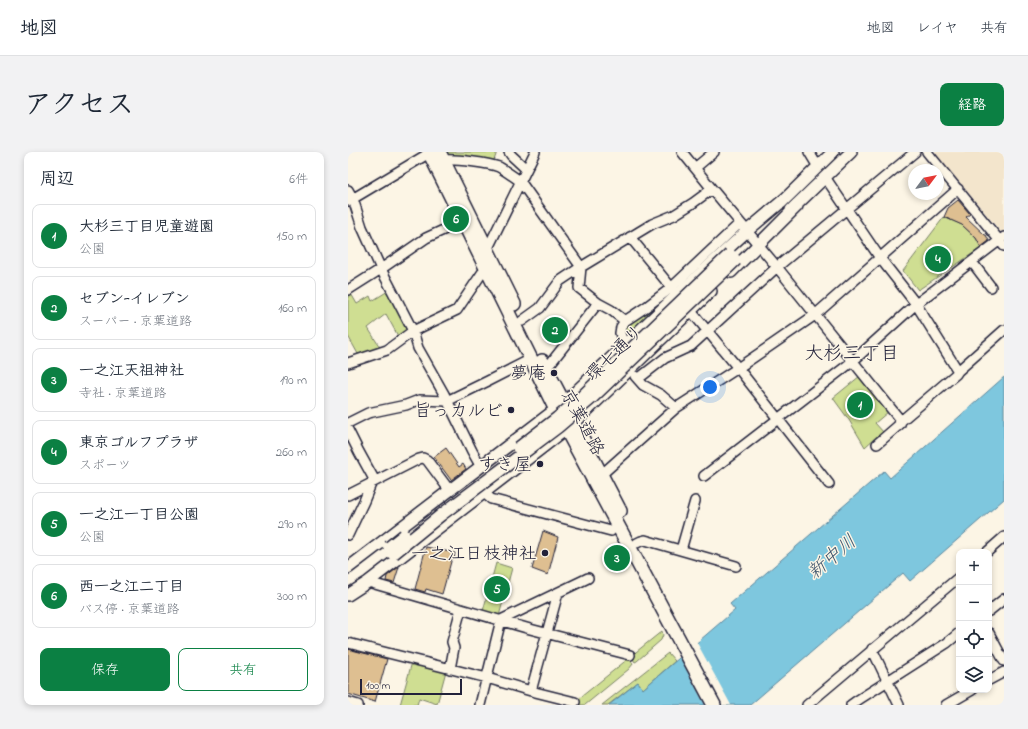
<!DOCTYPE html>
<html lang="ja">
<meta charset="utf-8">
<style>
:root{--surface:#fff;--page:#f2f2f3;--text:#1f2937;--muted:#747a83;--line:#e0e1e3;--accent:#0b8043}
body{margin:0;font-family:"Indie Flower","Klee One",sans-serif;background:var(--page);color:var(--text)}
.controls{position:absolute;right:12px;bottom:12px;display:grid;overflow:hidden;border-radius:8px;box-shadow:0 2px 6px #0003}
.controls button{width:36px;height:36px;display:grid;place-items:center;padding:0;border:0;border-bottom:1px solid var(--line);background:var(--surface);color:var(--text);font:20px sans-serif}
.compass{position:absolute;left:560px;top:12px;width:36px;height:36px;border-radius:50%;background:var(--surface);box-shadow:0 2px 6px #0003;rotate:58deg}
.scale{position:absolute;left:12px;bottom:10px;width:102px;box-sizing:border-box;padding-left:4px;border:2px solid #22223b;border-top:0;font-size:11px;line-height:14px;white-space:nowrap;color:#22223b;-webkit-text-stroke:3px #fcf5e5;paint-order:stroke}
.you{position:absolute;left:362px;top:235px;width:14px;height:14px;margin:-10px;border:3px solid #fff;border-radius:50%;background:#1a73e8;box-shadow:0 0 0 6px #1a73e833}
.badge{display:grid;place-items:center;width:26px;height:26px;border-radius:50%;background:var(--accent);color:#fff;font-size:13px;font-weight:700}
.pin{position:absolute;translate:-50% -50%;border:2px solid #fff;box-shadow:0 1px 4px #0006}
.list{margin:0;padding:0;list-style:none}
h2{display:flex;justify-content:space-between;align-items:center;height:52px;margin:0;padding:0 16px;font-size:17px}
h2 small{font-size:13px;font-weight:400;color:var(--muted)}
.list li{display:grid;grid-template-columns:26px 1fr auto;gap:12px;align-items:center;box-sizing:border-box;height:64px;margin:0 8px 8px;padding:0 8px;border:1px solid var(--line);border-radius:8px}
.list b{display:block;font-size:15px;white-space:nowrap}
.list p{margin:0;font-size:13px;white-space:nowrap;color:var(--muted)}
.list em{font-size:13px;font-style:normal;color:var(--muted)}
.actions{display:flex;gap:8px;padding:12px 16px}
.actions a{flex:1;padding:9px 0;border:1px solid var(--accent);border-radius:8px;text-align:center;font-size:14px;color:var(--accent)}
.actions .main{background:var(--accent);color:#fff}
.icon{flex:none;width:22px;height:22px;fill:none;stroke:currentColor;stroke-width:2;stroke-linecap:round;stroke-linejoin:round}
.map{position:relative;flex:none;width:656px;height:553px;overflow:hidden;border-radius:8px}
header{display:flex;align-items:center;gap:24px;box-sizing:border-box;height:56px;padding:0 20px;background:var(--surface);border-bottom:1px solid var(--line)}
header strong{font-size:19px}
nav{display:flex;gap:22px;margin-inline-start:auto;font-size:14px}
.intro{display:flex;align-items:center;justify-content:space-between;box-sizing:border-box;height:96px;padding:0 24px}
h1{margin:0;font-size:28px}
.button{padding:10px 18px;border-radius:8px;background:var(--accent);color:#fff;font-size:14px;font-weight:700}
main{display:flex;gap:24px;padding:0 24px}
aside{flex:1;background:var(--surface);border-radius:8px;box-shadow:0 2px 6px #0003}
.map>svg:first-child{display:block}
</style>
<header>
<strong>地図</strong>
<nav><a>地図</a><a>レイヤ</a><a>共有</a></nav>
</header>
<div class="intro"><h1>アクセス</h1><a class="button">経路</a></div>
<main>
<aside>
<h2>周辺<small>6件</small></h2>
<ul class="list">
<li><span class="badge">1</span><div><b>大杉三丁目児童遊園</b><p>公園</p></div><em>150 m</em></li>
<li><span class="badge">2</span><div><b>セブン-イレブン</b><p>スーパー · 京葉道路</p></div><em>160 m</em></li>
<li><span class="badge">3</span><div><b>一之江天祖神社</b><p>寺社 · 京葉道路</p></div><em>190 m</em></li>
<li><span class="badge">4</span><div><b>東京ゴルフプラザ</b><p>スポーツ</p></div><em>260 m</em></li>
<li><span class="badge">5</span><div><b>一之江一丁目公園</b><p>公園</p></div><em>290 m</em></li>
<li><span class="badge">6</span><div><b>西一之江二丁目</b><p>バス停 · 京葉道路</p></div><em>300 m</em></li>
</ul>
<div class="actions"><a class="main">保存</a><a>共有</a></div>
</aside>
<div class="map">
<svg width="656" height="553" viewBox="0 0 656 553">
<rect width="100%" height="100%" fill="#fcf5e5"/>
<filter id="ink" filterUnits="userSpaceOnUse"><feTurbulence type="fractalNoise" baseFrequency=".025" numOctaves="2"/><feDisplacementMap in="SourceGraphic" scale="8" xChannelSelector="R" yChannelSelector="G"/><feConvolveMatrix kernelMatrix="1 2 1 2 8 2 1 2 1" color-interpolation-filters="sRGB"/></filter>
<g filter="url(#ink)">
<path fill="#f3e5cc" d="M 586,0 L 656,0 L 656,79 L 654,81 Z"/>
<path fill="#cfde92" stroke="#788066" d="M 96,0 L 149,0 L 145,11 L 99,6 Z
M 596,65 L 614,73 L 628,86 L 633,96 L 570,138 L 555,119 Z
M 323,137 L 327,142 L 277,190 L 275,176 Z
M 40,139 L 60,179 L 51,186 L 38,162 L 20,176 L 33,197 L 10,202 L 0,184 L 0,142 L 2,140 L 9,152 L 22,144 L 24,149 Z
M 512,224 L 540,260 L 527,271 L 536,281 L 531,286 L 529,284 L 517,295 L 501,268 L 485,246 Z
M 148,411 L 164,416 L 151,464 L 135,459 Z
M 314,479 L 315,483 L 313,488 L 289,509 L 287,510 L 283,504 Z
M 320,501 L 327,509 L 295,537 L 290,530 L 260,553 L 254,553 Z
M 281,506 L 285,512 L 281,517 L 237,553 L 223,553 Z
M 64,510 L 98,519 L 89,552 L 71,546 L 69,553 L 52,553 Z"/>
<path fill="#7ec7de" stroke="#59859d" d="M 656,225 L 656,347 L 562,429 L 555,421 L 402,553 L 261,553 L 290,530 L 295,537 L 387,458 L 382,452 L 536,319 L 542,326 Z"/>
<path fill="#fcf5e5" d="M 348,489 L 383,553 L 357,553 L 331,504 Z"/>
<path fill="#debf91" stroke="#22223b" d="M 610,48 L 622,62 L 618,65 L 637,83 L 638,83 L 641,89 L 633,95 L 628,86 L 614,73 L 596,65 L 600,56 Z
M 201,166 L 217,183 L 210,192 L 197,169 Z
M 98,296 L 111,315 L 115,312 L 118,317 L 103,328 L 86,305 Z
M 195,379 L 210,385 L 200,423 L 184,417 Z
M 78,395 L 107,401 L 106,407 L 104,406 L 94,442 L 78,437 L 77,440 L 67,437 Z
M 51,415 L 46,431 L 38,429 L 39,424 Z
M 0,497 L 39,507 L 27,550 L 0,542 Z"/>
<g fill="none" stroke-linecap="round" stroke-linejoin="round">
<g stroke="#22223b" stroke-width="12">
<path id="minor" d="M 161,0 L 163,3 L 178,17
M 334,0 L 364,37 L 429,115 L 553,269
M 461,0 L 470,15
M 579,0 L 656,94
M 91,11 C 93,9 94,9 97,8 C 107,7 141,11 151,15 C 158,19 165,24 172,29 L 233,115 L 304,72 L 326,63 L 345,51 L 364,37
M 347,16 L 366,0
M 477,25 L 532,106 L 568,152 L 610,219
M 0,38 L 5,47 L 14,75 L 33,117 L 65,179 L 70,196 L 96,242 L 124,299 L 133,315
M 1,49 L 83,0
M 282,85 L 327,140
M 139,98 L 187,0
M 624,110 L 643,135
M 0,138 L 33,117 L 78,86 L 115,69
M 343,159 L 390,216 L 481,332
M 174,169 L 192,156 L 212,129 L 233,115 L 231,136 L 250,151 L 263,158 L 277,169
M 276,193 L 272,181 L 273,175 L 277,169 L 298,155 L 323,136 L 392,71
M 0,211 L 39,198 L 65,179 L 109,158 L 134,121 L 139,118
M 198,217 L 250,151
M 287,224 L 295,233 L 313,243 L 328,256
M 290,227 L 317,206 L 343,194 L 429,115 L 567,0
M 0,271 L 20,261 L 58,253 L 71,248 L 99,249 L 140,229 L 183,207
M 0,278 L 11,300 L 27,329
M 529,292 L 552,272 L 553,269 L 608,222 L 610,219 L 656,178
M 253,323 L 328,256 L 390,216 L 467,163 L 610,37
M 356,324 L 505,209 L 568,152 L 656,85
M 136,341 L 143,347 L 263,379
M 0,343 L 71,307 L 75,306 L 79,308 L 102,339
M 0,383 L 16,349 L 23,332
M 289,391 L 293,389 L 297,388 L 388,414
M 333,398 L 347,349
M 639,400 L 656,385
M 20,430 L 182,477 L 282,503
M 641,459 L 656,447
M 153,468 L 240,426
M 641,481 L 656,509
M 0,491 L 139,526 L 183,539 L 227,550
M 524,497 L 551,553
M 102,517 L 106,496 L 104,490 L 113,457
M 641,528 L 656,520
M 183,539 L 210,441
M 0,550 L 10,553
M 132,553 L 153,468
M 459,553 L 611,425
M 503,553 L 510,548 L 599,491 L 611,481
M 598,553 L 624,538"/>
</g>
<g stroke="#22223b" stroke-width="14">
<path id="major" d="M 433,51 L 485,0
M 443,58 L 503,0
M 383,120 L 449,54
M 0,416 L 216,251 L 329,143 L 399,79 L 438,46
M 0,443 L 20,430 L 226,271 L 363,139"/>
</g>
<g stroke="#22223b" stroke-width="16">
<path id="highway" d="M 81,0 L 208,258 L 366,553
M 91,0 L 166,152
M 194,209 L 272,359"/>
</g>
<use href="#minor" stroke="#fcf5e5" stroke-width="9"/>
<use href="#major" stroke="#fcf5e5" stroke-width="11"/>
<use href="#highway" stroke="#fcf5e5" stroke-width="13"/>
<g stroke="#22223b" stroke-width="14" stroke-linecap="butt">
<path id="major-bridge" d="M 170,296 L 209,266 L 228,250 L 382,102
M 41,395 L 56,383
M 45,402 L 93,363 L 210,275 L 244,246 L 388,108"/>
</g>
<use href="#major-bridge" stroke="#fcf5e5" stroke-width="11"/>
</g>
</g>
<g fill="#22223b" stroke="#fcf5e5" stroke-width="1.5">
<circle cx="206" cy="221" r="4"/>
<circle cx="163" cy="258" r="4"/>
<circle cx="192" cy="312" r="4"/>
<circle cx="197" cy="401" r="4"/>
</g>
<g text-anchor="middle" stroke-width="3" stroke-linejoin="round" paint-order="stroke">
<g font-size="18" fill="#22223b" stroke="#fcf5e5">
<text transform="translate(266 201) rotate(-44)" y="6">環七通り</text>
<text transform="translate(235 270) rotate(62)" y="6">京葉道路</text>
</g>
<g font-size="18" fill="#22223b" stroke="#fcf5e5" text-anchor="end">
<text x="198" y="227">夢庵</text>
<text x="155" y="264">旨っカルビ</text>
<text x="184" y="318">すき屋</text>
<text x="189" y="407">一之江日枝神社</text>
</g>
<g font-size="19" fill="#22223b" stroke="#fcf5e5">
<text x="504" y="207">大杉三丁目</text>
</g>
<g font-size="19" font-style="italic" fill="#3e546c" stroke="#fcf5e5">
<text transform="translate(483 404) rotate(-40)" y="7">新中川</text>
</g>
</g>
</svg>
<div class="controls">
<button>+</button>
<button>−</button>
<button><svg class="icon" aria-label="locate" viewBox="0 0 24 24"><circle cx="12" cy="12" r="6"/><path d="M12 2v4M12 18v4M2 12h4M18 12h4"/></svg></button>
<button><svg class="icon" aria-label="layers" viewBox="0 0 24 24"><path d="M12 4l9 5-9 5-9-5zM3 14l9 5 9-5"/></svg></button>
</div>
<svg class="compass" viewBox="-18 -18 36 36"><path d="M0-13l5 13h-10z" fill="#e53935"/><path d="M0 13l5-13h-10z" fill="#747a83"/></svg>
<div class="scale">100 m</div>
<div class="you"></div>
<div class="pin badge" style="left:512px;top:253px">1</div>
<div class="pin badge" style="left:207px;top:178px">2</div>
<div class="pin badge" style="left:269px;top:406px">3</div>
<div class="pin badge" style="left:590px;top:107px">4</div>
<div class="pin badge" style="left:149px;top:437px">5</div>
<div class="pin badge" style="left:108px;top:67px">6</div>
</div>
</main>
